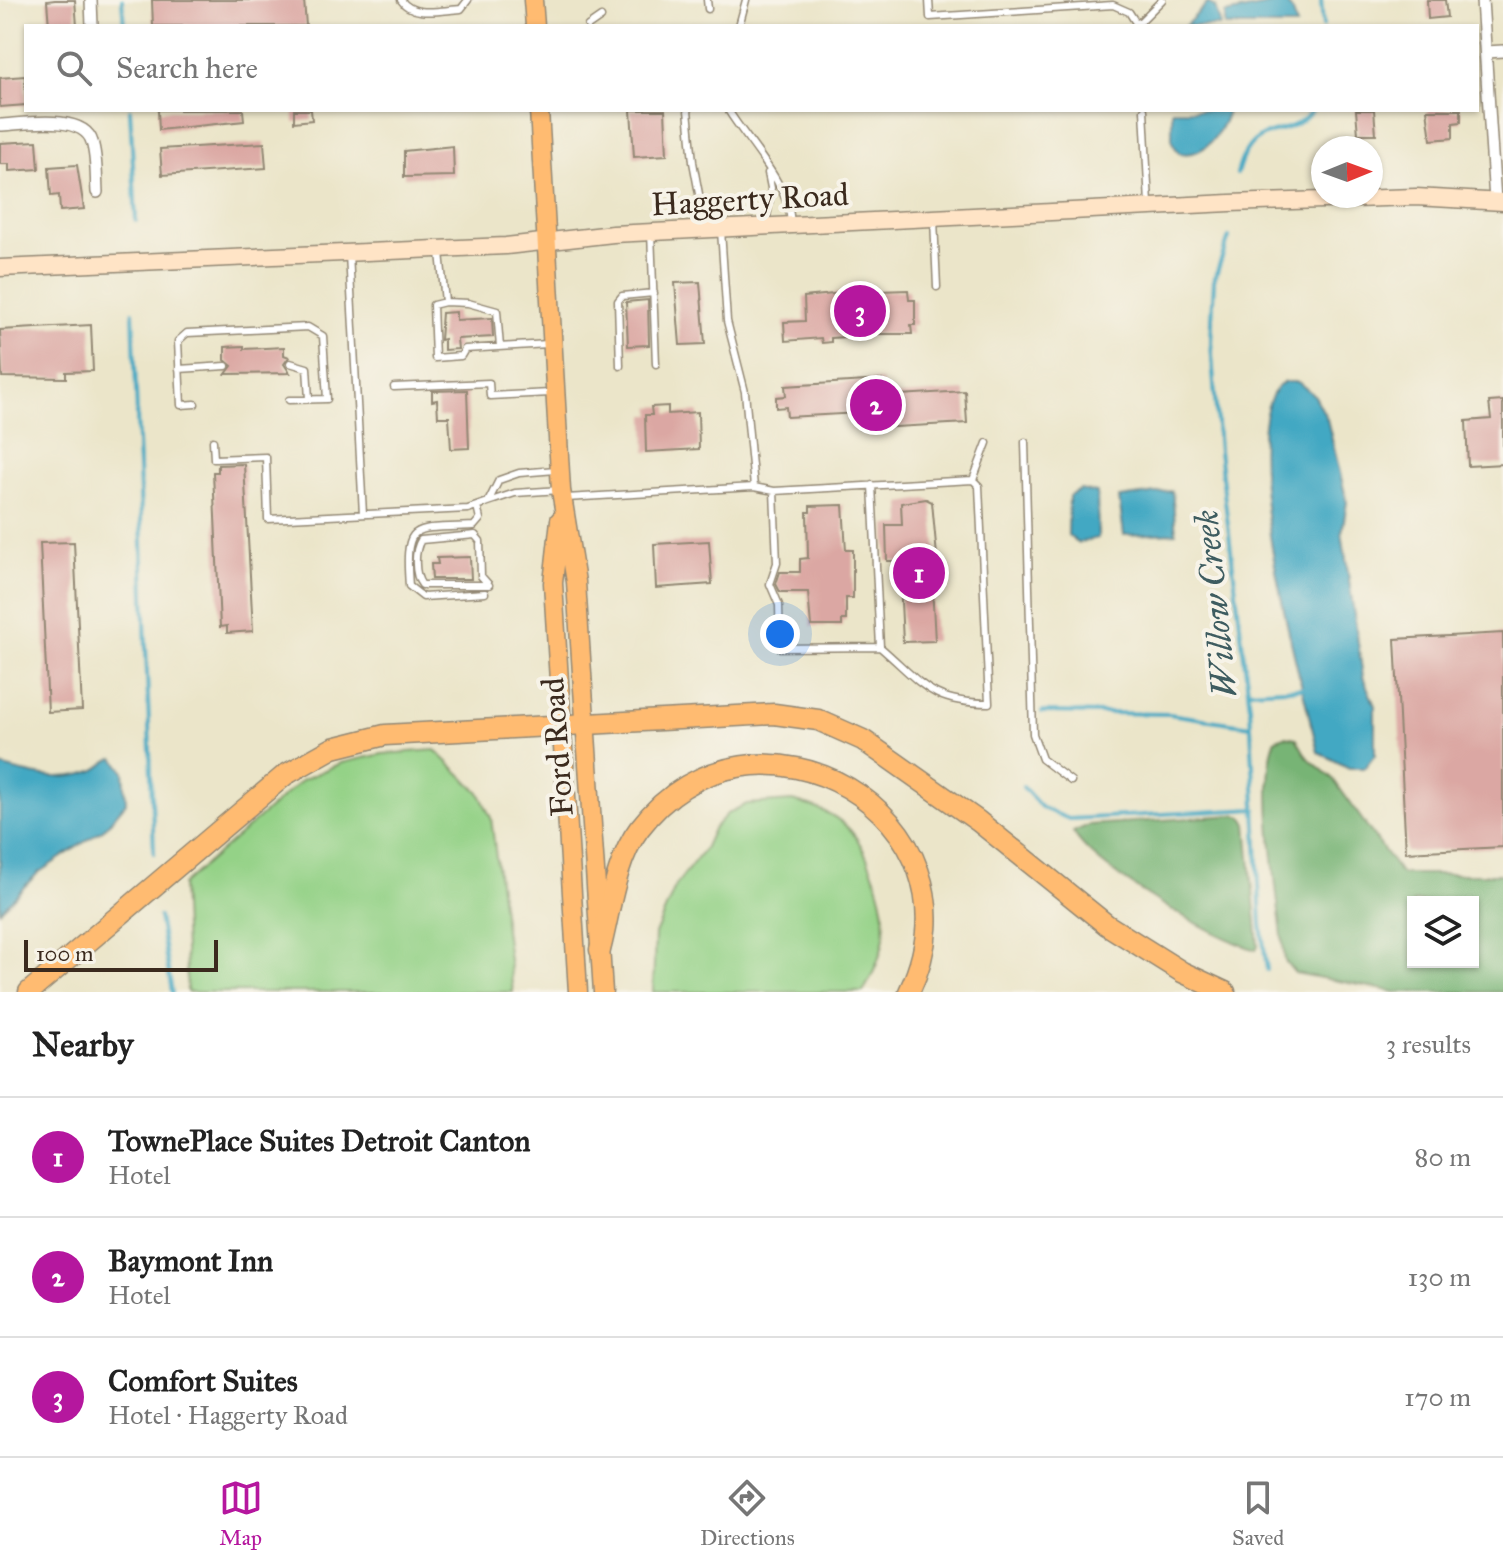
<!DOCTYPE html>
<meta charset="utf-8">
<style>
:root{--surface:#fff;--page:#f2f2f2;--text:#222;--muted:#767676;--line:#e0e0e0;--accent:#b5179e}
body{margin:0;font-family:"IM FELL Great Primer",serif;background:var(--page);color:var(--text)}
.controls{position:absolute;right:24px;bottom:24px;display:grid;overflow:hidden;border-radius:0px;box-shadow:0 2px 6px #0004}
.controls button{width:72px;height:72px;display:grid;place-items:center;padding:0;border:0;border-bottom:2px solid var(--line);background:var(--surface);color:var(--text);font:40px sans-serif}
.compass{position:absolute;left:1311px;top:136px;width:72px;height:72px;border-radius:50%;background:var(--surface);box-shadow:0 2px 6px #0004;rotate:89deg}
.scale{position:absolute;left:24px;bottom:20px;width:194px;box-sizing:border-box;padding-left:8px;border:4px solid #3b2a1e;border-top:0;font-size:22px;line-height:28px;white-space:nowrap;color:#3b2a1e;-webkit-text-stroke:6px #f7f3e8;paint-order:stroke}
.you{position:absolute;left:780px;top:634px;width:28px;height:28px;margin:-20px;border:6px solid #fff;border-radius:50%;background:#1a73e8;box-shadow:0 0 0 12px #1a73e833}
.badge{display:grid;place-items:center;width:52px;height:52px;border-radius:50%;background:var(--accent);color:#fff;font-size:26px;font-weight:700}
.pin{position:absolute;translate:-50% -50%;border:4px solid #fff;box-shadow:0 2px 8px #0006}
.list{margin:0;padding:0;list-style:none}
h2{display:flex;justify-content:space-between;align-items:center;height:104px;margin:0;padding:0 32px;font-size:34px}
h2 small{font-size:26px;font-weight:400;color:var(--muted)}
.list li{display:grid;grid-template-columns:52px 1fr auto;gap:24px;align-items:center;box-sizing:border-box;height:120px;padding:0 32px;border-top:2px solid var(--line)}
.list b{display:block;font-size:30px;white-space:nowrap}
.list p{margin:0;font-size:26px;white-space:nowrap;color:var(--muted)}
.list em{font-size:26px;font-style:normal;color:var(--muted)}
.icon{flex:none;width:44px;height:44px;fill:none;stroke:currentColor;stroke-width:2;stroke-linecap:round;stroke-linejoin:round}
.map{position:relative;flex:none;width:1503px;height:992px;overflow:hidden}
.search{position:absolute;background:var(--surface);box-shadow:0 2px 6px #0004;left:24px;right:24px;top:24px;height:88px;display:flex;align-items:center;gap:20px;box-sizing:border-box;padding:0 28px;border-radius:0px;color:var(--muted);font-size:30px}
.sheet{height:464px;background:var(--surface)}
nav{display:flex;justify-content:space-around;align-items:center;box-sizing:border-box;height:112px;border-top:2px solid var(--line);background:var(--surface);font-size:22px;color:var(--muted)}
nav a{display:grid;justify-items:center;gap:4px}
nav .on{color:var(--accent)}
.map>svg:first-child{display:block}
</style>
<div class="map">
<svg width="1503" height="992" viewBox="0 0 1503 992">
<rect width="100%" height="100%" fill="#f7f3e8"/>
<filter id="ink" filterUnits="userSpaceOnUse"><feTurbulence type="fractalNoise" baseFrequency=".0125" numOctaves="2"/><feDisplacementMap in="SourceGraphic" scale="16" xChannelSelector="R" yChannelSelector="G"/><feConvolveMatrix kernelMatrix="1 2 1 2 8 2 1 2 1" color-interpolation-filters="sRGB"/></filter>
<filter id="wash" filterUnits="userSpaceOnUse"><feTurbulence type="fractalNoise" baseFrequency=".006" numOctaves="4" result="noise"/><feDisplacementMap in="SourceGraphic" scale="32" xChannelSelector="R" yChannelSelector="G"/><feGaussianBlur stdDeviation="1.8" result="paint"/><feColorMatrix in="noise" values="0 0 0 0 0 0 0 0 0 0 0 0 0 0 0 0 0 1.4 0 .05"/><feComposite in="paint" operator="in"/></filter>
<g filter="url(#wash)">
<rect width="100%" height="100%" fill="#ebe5c9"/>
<path fill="#94d287" stroke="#687e52" stroke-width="2" d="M 435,750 L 479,792 L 491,818 L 513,992 L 187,992 L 182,885 L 302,780 L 341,763 L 382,754 Z
M 792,801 C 812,806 832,812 847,827 C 859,838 866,855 872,870 C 891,917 889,948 863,992 L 653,992 L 655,934 L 676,885 L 704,849 L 713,829 L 728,813 L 747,804 Z"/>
<path fill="#77b474" stroke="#596f49" stroke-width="2" fill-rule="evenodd" d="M 1285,736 L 1296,738 L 1307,757 L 1333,779 L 1401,874 L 1503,874 L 1503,992 L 1396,992 L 1295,973 L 1285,961 C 1280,913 1258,778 1276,739 ZM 1413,902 L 1473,902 L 1473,962 L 1413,962 Z
M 1235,815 L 1243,817 L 1247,824 L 1258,946 L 1256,950 C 1211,936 1096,871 1073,832 L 1089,825 Z"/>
<path fill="#43a8c3" stroke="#3f6970" stroke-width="2" d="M 1208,3 L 1215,7 L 1221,26 L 1185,26 Z
M 1279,3 L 1286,3 L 1293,12 L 1297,26 L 1225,26 L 1225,14 Z
M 1172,110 L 1227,110 L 1227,114 C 1219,135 1204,158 1179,153 L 1172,142 Z
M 1284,382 L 1298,382 L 1315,396 L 1327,419 L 1347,502 L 1342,532 L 1363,677 L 1375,706 L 1375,755 L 1365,768 L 1349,768 L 1318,752 C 1304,690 1225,418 1284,382 Z
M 1080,490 L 1097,493 L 1098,538 L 1077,543 L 1068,535 L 1069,496 Z
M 1172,491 L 1176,533 L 1124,535 L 1119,498 Z
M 114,758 L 124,771 L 126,803 L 104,829 L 38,873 L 0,911 L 0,766 C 33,775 60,783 93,771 C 101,768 105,761 114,758 Z"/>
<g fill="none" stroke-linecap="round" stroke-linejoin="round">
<path stroke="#43a8c3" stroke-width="4" d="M 122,0 L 124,26
M 1321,0 L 1323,26
M 130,110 L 136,221
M 1237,174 C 1252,115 1284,145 1313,110
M 1229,237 L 1214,280 L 1211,342 L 1219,451 L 1250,707 L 1261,924 L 1267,970
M 133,312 L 154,853
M 1248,691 L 1303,688
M 1042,712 L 1169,714 L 1251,726
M 1023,787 L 1042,808 L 1069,819 L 1256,809
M 159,917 L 172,992"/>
</g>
<g id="blocks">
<path fill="#dba7a3" d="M 55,0 L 75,0 L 77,26 L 49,26 L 47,1 Z
M 152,0 L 304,0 L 306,26 L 153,26 Z
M 1427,0 L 1445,0 L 1447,17 L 1428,19 Z
M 25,76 L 26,105 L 0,107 L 0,78 Z
M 158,110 L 243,110 L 244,121 L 159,130 Z
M 294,110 L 311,110 L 312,120 L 294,122 Z
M 631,110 L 665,110 L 667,155 L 634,157 Z
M 1356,110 L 1374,110 L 1376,134 L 1358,134 Z
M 1427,110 L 1461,110 L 1461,122 L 1453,123 L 1453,138 L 1431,140 Z
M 37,141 L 39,169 L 9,171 L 9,164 L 0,164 L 0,143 Z
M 264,143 L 266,168 L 162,175 L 160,149 Z
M 453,146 L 454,176 L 404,177 L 404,151 Z
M 77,165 L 84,209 L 60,211 L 59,195 L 51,196 L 49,167 Z
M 700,282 L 705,344 L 680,345 L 675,283 Z
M 908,290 L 909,300 L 915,300 L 915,325 L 911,325 L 912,334 L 859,334 L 860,336 L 831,338 L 831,342 L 822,343 L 821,338 L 785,341 L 784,322 L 805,321 L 804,297 L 843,293 L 843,296 L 879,295 L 879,291 Z
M 648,300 L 649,345 L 628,346 L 626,302 Z
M 456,312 L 456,320 L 492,318 L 493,337 L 457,339 L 458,349 L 444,350 L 444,339 L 440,340 L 442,313 Z
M 91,325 L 93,371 L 66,372 L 66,378 L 2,377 L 0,330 Z
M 244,346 L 244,349 L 284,347 L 284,355 L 289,357 L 284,364 L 290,373 L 226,374 L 232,366 L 225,360 L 225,347 Z
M 882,380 L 883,396 L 965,391 L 967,423 L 859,429 L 859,413 L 787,417 L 786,407 L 776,408 L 776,397 L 786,396 L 785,386 Z
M 467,390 L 469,448 L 451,449 L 449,417 L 438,417 L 437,400 L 432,401 L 432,391 Z
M 1503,401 L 1503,464 L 1468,466 L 1466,421 L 1491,419 L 1489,402 Z
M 668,406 L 668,414 L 698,412 L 699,449 L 646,452 L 645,415 L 652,415 L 651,407 Z
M 244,464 L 253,631 L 227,633 L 227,626 L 220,627 L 213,472 L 218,472 L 218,465 Z
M 926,499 L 932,502 L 937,556 L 939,585 L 932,586 L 935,641 L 903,642 L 899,561 L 887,561 L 886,525 L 902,525 L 901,503 Z
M 843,505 L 846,550 L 853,550 L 853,598 L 846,598 L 846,620 L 842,620 L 842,626 L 811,626 L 808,592 L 780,592 L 776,584 L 780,572 L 800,572 L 800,559 L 808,558 L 807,512 L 810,512 L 810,506 Z
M 709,541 L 712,584 L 656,588 L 654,544 Z
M 74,542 L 82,710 L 48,712 L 40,543 Z
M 470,557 L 471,579 L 432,579 L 431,564 L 438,564 L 437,558 Z
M 1503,633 L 1503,847 L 1406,852 L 1395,639 Z"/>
</g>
</g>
<g filter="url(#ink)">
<use href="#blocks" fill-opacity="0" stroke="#938874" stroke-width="2"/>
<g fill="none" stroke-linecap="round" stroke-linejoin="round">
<g stroke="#938874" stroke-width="9">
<path id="lane" d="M 401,0 C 413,18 441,10 461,9 L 468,0
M 707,0 L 708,9
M 929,0 L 930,17 L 1113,5 L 1129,12 L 1138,26
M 1138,24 L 1162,0
M 588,26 L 601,17
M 739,26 L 746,0
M 688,110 L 693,162 L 705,226
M 728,110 C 749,144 789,184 791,223
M 1144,110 L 1149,204
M 934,219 L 937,287
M 766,225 L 771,188 L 768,173
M 651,232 L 656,364
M 440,252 L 445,302 L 468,303 L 497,311 L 500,347
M 349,254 L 363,514
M 445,302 L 433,305 L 435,358 L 461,356 L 465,349 L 548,344
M 290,363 L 307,368 L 309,399
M 620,366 L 618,301 L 622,296 L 654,293
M 179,369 L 226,366
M 394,387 L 489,383 L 490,396 L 551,393
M 195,404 L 181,405 L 178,341 L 187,333 L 308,327 L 323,336 L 327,399 L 289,400
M 213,441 L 214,459 L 266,457 L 268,519 L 468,509 L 488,502
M 1025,442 L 1033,734 L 1042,759 L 1071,781
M 556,470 L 519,473 L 499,480 L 488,502 L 515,493 L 560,490
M 973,480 L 987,443
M 872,485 L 880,647
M 754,487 L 774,491 L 973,480 L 979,486 L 989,703 C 930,703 923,684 880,647 L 780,648 L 779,605 L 770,584 L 777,563 L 774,491
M 566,498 L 754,487 L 745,392 L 727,321 L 721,230
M 477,506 L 480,519 L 474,526 C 414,530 404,518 409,586 L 423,597 L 485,593
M 475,535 L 480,541 L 481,576 L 489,585 L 422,585 C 414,575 414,551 421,540 Z"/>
</g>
<g stroke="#938874" stroke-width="14">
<path id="street" d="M 91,0 L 92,26
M 1482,0 L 1495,201
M 1486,52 L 1503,51
M 0,125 C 23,124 84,113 92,142 C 97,157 96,176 97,192"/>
</g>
<g stroke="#938874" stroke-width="19">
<path id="secondary" d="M 0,268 L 506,246 L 613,234 L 1230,203 L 1416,197 L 1503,202"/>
</g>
<g stroke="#938874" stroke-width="21">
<path id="primary" d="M 533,0 L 535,26
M 539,110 L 561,490 L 576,582 L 603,992
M 560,520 L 553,583 L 578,992"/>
</g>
<g stroke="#938874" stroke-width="23">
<path id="highway" d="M 600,950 C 610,912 615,861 639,829 C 753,679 993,815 909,992
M 29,992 L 285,775 L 333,748 L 385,735 L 774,714 L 818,720 L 863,740 L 978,821 L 1107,925 L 1182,972 L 1225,992"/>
</g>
<use href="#lane" stroke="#fff" stroke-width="6"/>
<use href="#street" stroke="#fff" stroke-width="11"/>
<use href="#secondary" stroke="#ffe4c6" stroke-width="16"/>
<use href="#primary" stroke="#ffbb71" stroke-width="18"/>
<use href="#highway" stroke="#ffbb71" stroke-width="20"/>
</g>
</g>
<g text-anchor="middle" stroke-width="8" stroke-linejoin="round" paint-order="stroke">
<g font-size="32" fill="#3b2a1e" stroke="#f7f3e8">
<text transform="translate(750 199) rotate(-3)" y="11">Haggerty Road</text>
<text transform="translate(557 747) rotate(-94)" y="11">Ford Road</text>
</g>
<g font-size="34" font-style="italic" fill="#3e5c60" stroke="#f7f3e8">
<text transform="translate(1215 604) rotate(-96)" y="12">Willow Creek</text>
</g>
</g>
</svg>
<div class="controls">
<button><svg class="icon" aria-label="layers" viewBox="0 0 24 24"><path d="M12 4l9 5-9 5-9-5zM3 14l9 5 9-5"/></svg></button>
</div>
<svg class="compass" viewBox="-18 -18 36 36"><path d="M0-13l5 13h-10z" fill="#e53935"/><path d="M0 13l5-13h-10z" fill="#767676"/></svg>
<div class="scale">100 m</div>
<div class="you"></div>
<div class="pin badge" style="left:919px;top:573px">1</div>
<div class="pin badge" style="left:876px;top:405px">2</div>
<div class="pin badge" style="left:860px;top:311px">3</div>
<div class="search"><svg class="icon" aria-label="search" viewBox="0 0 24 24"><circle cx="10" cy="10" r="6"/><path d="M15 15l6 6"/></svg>Search here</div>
</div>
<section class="sheet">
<h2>Nearby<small>3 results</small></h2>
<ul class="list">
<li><span class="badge">1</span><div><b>TownePlace Suites Detroit Canton</b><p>Hotel</p></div><em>80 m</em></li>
<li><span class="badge">2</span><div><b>Baymont Inn</b><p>Hotel</p></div><em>130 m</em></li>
<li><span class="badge">3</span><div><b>Comfort Suites</b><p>Hotel · Haggerty Road</p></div><em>170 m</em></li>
</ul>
</section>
<nav>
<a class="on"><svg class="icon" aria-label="map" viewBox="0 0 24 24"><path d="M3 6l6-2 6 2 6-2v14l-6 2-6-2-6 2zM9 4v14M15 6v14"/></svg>Map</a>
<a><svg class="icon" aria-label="directions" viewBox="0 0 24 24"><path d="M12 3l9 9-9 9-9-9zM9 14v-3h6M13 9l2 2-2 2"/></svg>Directions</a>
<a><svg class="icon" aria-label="saved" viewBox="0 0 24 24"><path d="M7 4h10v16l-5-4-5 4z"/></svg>Saved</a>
</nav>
